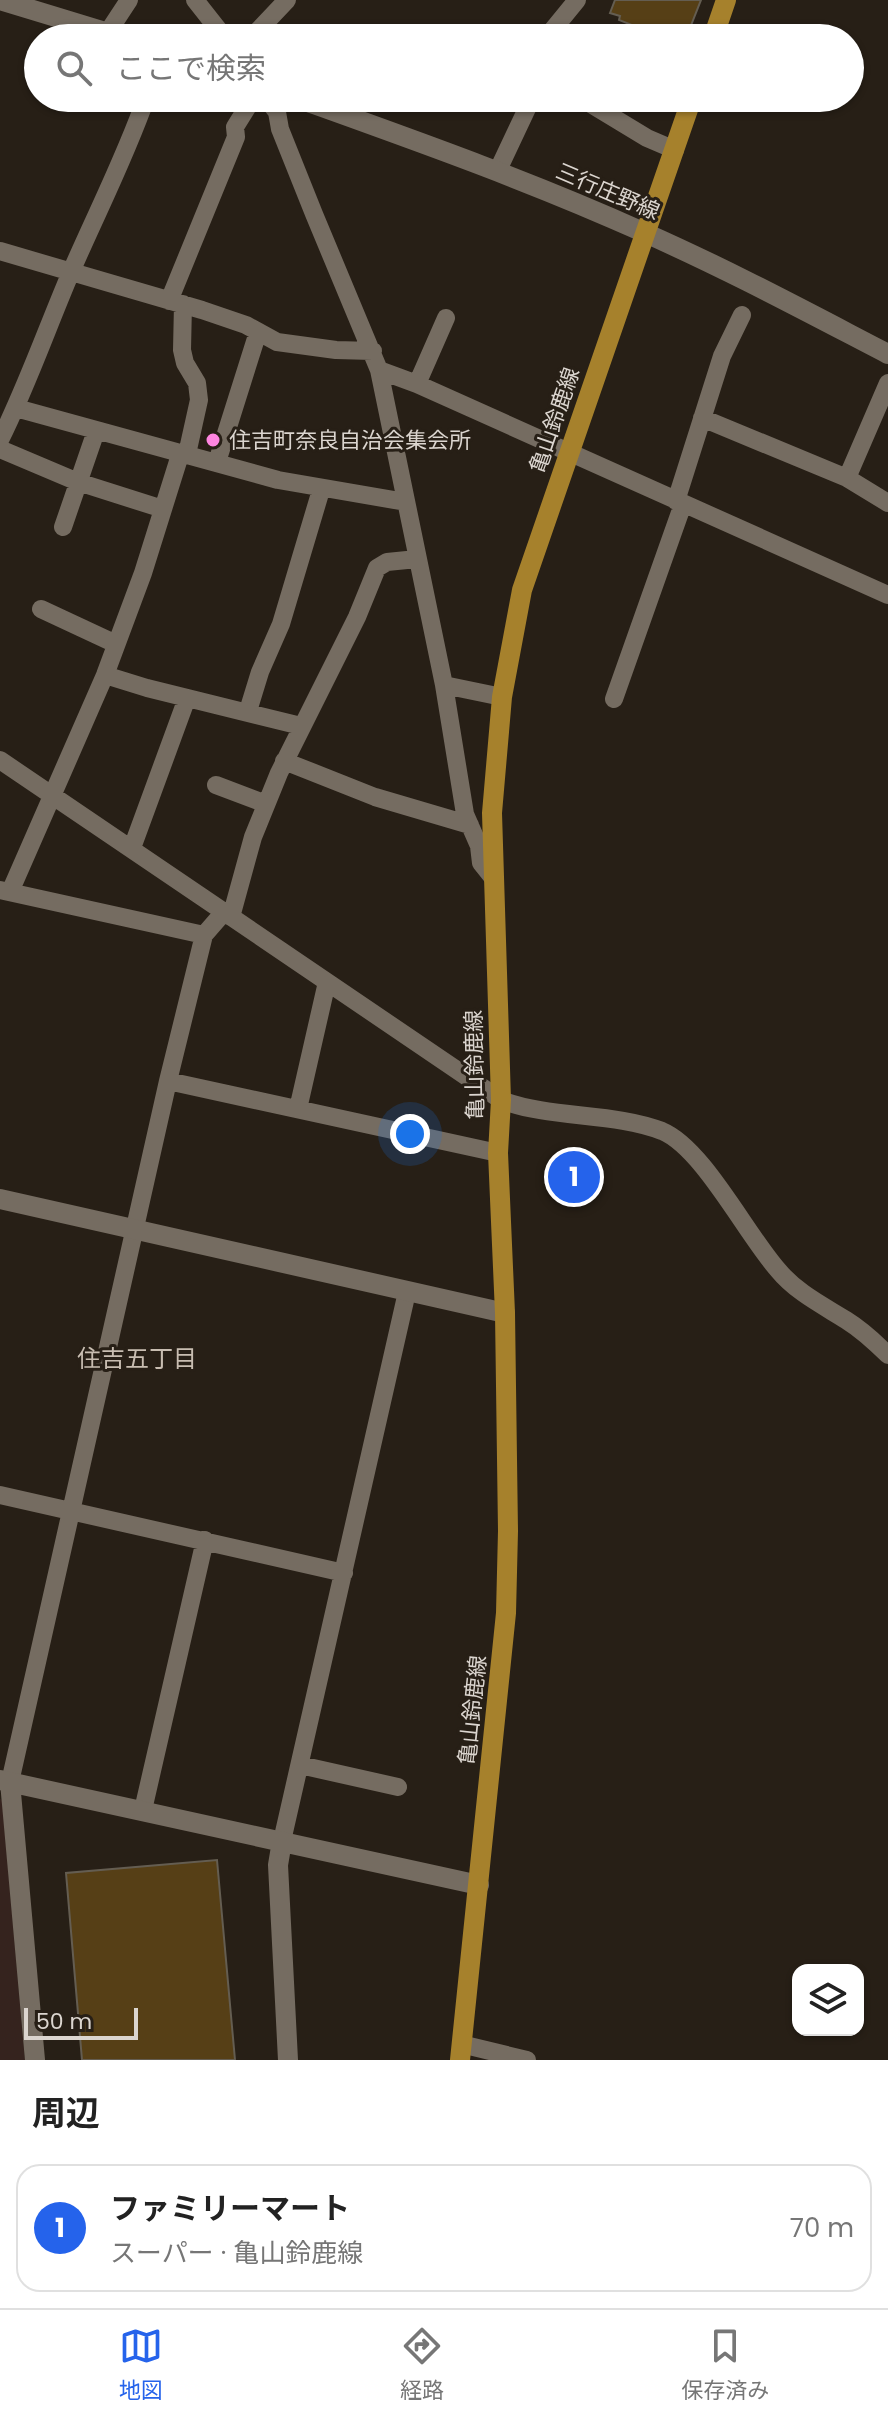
<!DOCTYPE html>
<html lang="ja">
<meta charset="utf-8">
<style>
:root{--surface:#fff;--page:#f2f2f2;--text:#222;--muted:#767676;--line:#e0e0e0;--accent:#2563eb}
body{margin:0;font-family:Poppins,"Noto Sans JP",sans-serif;background:var(--page);color:var(--text)}
.controls{position:absolute;right:24px;bottom:24px;display:grid;overflow:hidden;border-radius:16px;box-shadow:0 2px 6px #0004}
.controls button{width:72px;height:72px;display:grid;place-items:center;padding:0;border:0;border-bottom:2px solid var(--line);background:var(--surface);color:var(--text);font:40px sans-serif}
.scale{position:absolute;left:24px;bottom:20px;width:114px;box-sizing:border-box;padding-left:8px;border:4px solid #dbd5cf;border-top:0;font-size:22px;line-height:28px;white-space:nowrap;color:#dbd5cf;-webkit-text-stroke:6px #271f16;paint-order:stroke}
.you{position:absolute;left:410px;top:1134px;width:28px;height:28px;margin:-20px;border:6px solid #fff;border-radius:50%;background:#1a73e8;box-shadow:0 0 0 12px #1a73e833}
.badge{display:grid;place-items:center;width:52px;height:52px;border-radius:50%;background:var(--accent);color:#fff;font-size:26px;font-weight:700}
.pin{position:absolute;translate:-50% -50%;border:4px solid #fff;box-shadow:0 2px 8px #0006}
.list{margin:0;padding:0;list-style:none}
h2{display:flex;justify-content:space-between;align-items:center;height:104px;margin:0;padding:0 32px;font-size:34px}
h2 small{font-size:26px;font-weight:400;color:var(--muted)}
.list li{display:grid;grid-template-columns:52px 1fr auto;gap:24px;align-items:center;box-sizing:border-box;height:128px;margin:0 16px 16px;padding:0 16px;border:2px solid var(--line);border-radius:24px}
.list b{display:block;font-size:30px;white-space:nowrap}
.list p{margin:0;font-size:26px;white-space:nowrap;color:var(--muted)}
.list em{font-size:26px;font-style:normal;color:var(--muted)}
.icon{flex:none;width:44px;height:44px;fill:none;stroke:currentColor;stroke-width:2;stroke-linecap:round;stroke-linejoin:round}
.map{position:relative;flex:none;width:888px;height:2060px;overflow:hidden}
.search{position:absolute;background:var(--surface);box-shadow:0 2px 6px #0004;left:24px;right:24px;top:24px;height:88px;display:flex;align-items:center;gap:20px;box-sizing:border-box;padding:0 28px;border-radius:44px;color:var(--muted);font-size:30px}
.sheet{height:248px;background:var(--surface)}
nav{display:flex;justify-content:space-around;align-items:center;box-sizing:border-box;height:112px;border-top:2px solid var(--line);background:var(--surface);font-size:22px;color:var(--muted)}
nav a{display:grid;justify-items:center;gap:4px}
nav .on{color:var(--accent)}
.map>svg:first-child{display:block}
</style>
<div class="map">
<svg width="888" height="2060" viewBox="0 0 888 2060">
<rect width="100%" height="100%" fill="#271f16"/>
<path fill="#35231e" d="M 0,1799 L 2,1800 L 25,2060 L 0,2060 Z"/>
<path fill="#563f16" stroke="#645d51" stroke-width="2" d="M 615,0 L 701,0 L 686,38 L 639,36 L 642,29 L 619,20 L 620,16 L 610,13 Z
M 588,1157 L 588,1197 L 560,1197 L 560,1158 Z
M 217,1860 L 235,2060 L 82,2060 L 66,1873 Z"/>
<g fill="none" stroke-linecap="round" stroke-linejoin="round">
<path stroke="#756c61" stroke-width="18" d="M 195,0 L 225,38
M 108,32 L 129,0
M 251,38 L 287,0
M 546,38 L 577,0
M 266,98 L 277,112 L 280,129 L 314,214 L 379,370 L 444,685 L 465,814 L 479,846 L 481,863 L 493,878
M 581,98 L 647,138 L 675,150
M 498,170 L 532,98
M 0,251 L 202,310 L 246,325 L 277,342 L 336,350 L 373,351
M 169,301 L 236,137 L 235,127 L 253,98
M 183,304 L 182,350 L 185,363 L 197,383 L 199,400 L 187,454
M 379,370 L 417,384 L 888,595
M 417,384 L 446,318
M 16,408 L 278,480 L 406,502
M 702,418 L 847,478 L 888,503
M 0,440 C 27,386 47,328 71,272 C 96,214 125,158 146,98
M 0,449 L 78,482 L 163,509
M 217,462 L 258,332
M 847,478 L 888,383
M 676,501 L 722,356 L 742,315
M 63,527 L 96,431
M 41,609 L 116,644
M 105,675 L 147,688 L 301,726
M 444,685 L 502,697
M 614,699 L 683,504
M 248,711 L 260,672 L 281,624 L 321,490
M 0,760 L 501,1100 C 551,1119 613,1112 662,1131 C 703,1148 746,1234 778,1270 C 796,1292 822,1305 846,1320 C 862,1330 875,1342 888,1355
M 284,761 L 375,797 L 470,825
M 216,785 L 266,804
M 132,848 L 187,698
M 0,890 L 204,935
M 10,892 L 105,675 L 143,573 L 180,455
M 231,917 L 253,837 L 279,773 L 357,617 L 377,568 L 387,562 L 417,559
M 168,1081 L 498,1153
M 298,1109 L 327,982
M 0,1495 L 344,1573
M 300,1765 L 398,1787
M 10,1782 L 168,1081 L 204,935 L 224,912
M 143,1810 L 205,1540
M 282,1841 L 407,1292
M 461,2044 L 527,2060"/>
<path stroke="#756c61" stroke-width="20" d="M 0,1199 L 505,1313
M 0,1780 L 479,1885
M 10,1782 L 35,2060
M 282,1841 L 278,1865 L 288,2060"/>
<path stroke="#756c61" stroke-width="20" d="M 0,0 L 125,38
M 297,98 C 414,140 530,181 643,232 C 727,269 807,312 888,354"/>
<path stroke="#a6812c" stroke-width="20" d="M 713,38 L 726,0
M 460,2060 L 506,1613 L 508,1531 L 505,1313 L 498,1153 L 501,1100 L 492,813 L 502,697 L 522,590 L 692,98"/>
</g>
<circle fill="#fe85e0" stroke="#271f16" stroke-width="3" cx="213" cy="440" r="8"/>
<g text-anchor="middle" stroke-width="6" stroke-linejoin="round" paint-order="stroke">
<g font-size="22" fill="#dbd5cf" stroke="#271f16">
<text transform="translate(608 191) rotate(23)" y="8">三行庄野線</text>
<text transform="translate(554 420) rotate(-71)" y="8">亀山鈴鹿線</text>
<text transform="translate(474 1065) rotate(-91)" y="8">亀山鈴鹿線</text>
<text transform="translate(472 1710) rotate(-84)" y="8">亀山鈴鹿線</text>
</g>
<g font-size="22" fill="#dbd5cf" stroke="#271f16" text-anchor="start">
<text x="229" y="448">住吉町奈良自治会集会所</text>
</g>
<g font-size="24" fill="#c8bdb1" stroke="#271f16">
<text x="137" y="1367">住吉五丁目</text>
</g>
</g>
</svg>
<div class="controls">
<button><svg class="icon" aria-label="layers" viewBox="0 0 24 24"><path d="M12 4l9 5-9 5-9-5zM3 14l9 5 9-5"/></svg></button>
</div>
<div class="scale">50 m</div>
<div class="you"></div>
<div class="pin badge" style="left:574px;top:1177px">1</div>
<div class="search"><svg class="icon" aria-label="search" viewBox="0 0 24 24"><circle cx="10" cy="10" r="6"/><path d="M15 15l6 6"/></svg>ここで検索</div>
</div>
<section class="sheet">
<h2>周辺<small></small></h2>
<ul class="list">
<li><span class="badge">1</span><div><b>ファミリーマート</b><p>スーパー · 亀山鈴鹿線</p></div><em>70 m</em></li>
</ul>
</section>
<nav>
<a class="on"><svg class="icon" aria-label="map" viewBox="0 0 24 24"><path d="M3 6l6-2 6 2 6-2v14l-6 2-6-2-6 2zM9 4v14M15 6v14"/></svg>地図</a>
<a><svg class="icon" aria-label="directions" viewBox="0 0 24 24"><path d="M12 3l9 9-9 9-9-9zM9 14v-3h6M13 9l2 2-2 2"/></svg>経路</a>
<a><svg class="icon" aria-label="saved" viewBox="0 0 24 24"><path d="M7 4h10v16l-5-4-5 4z"/></svg>保存済み</a>
</nav>
